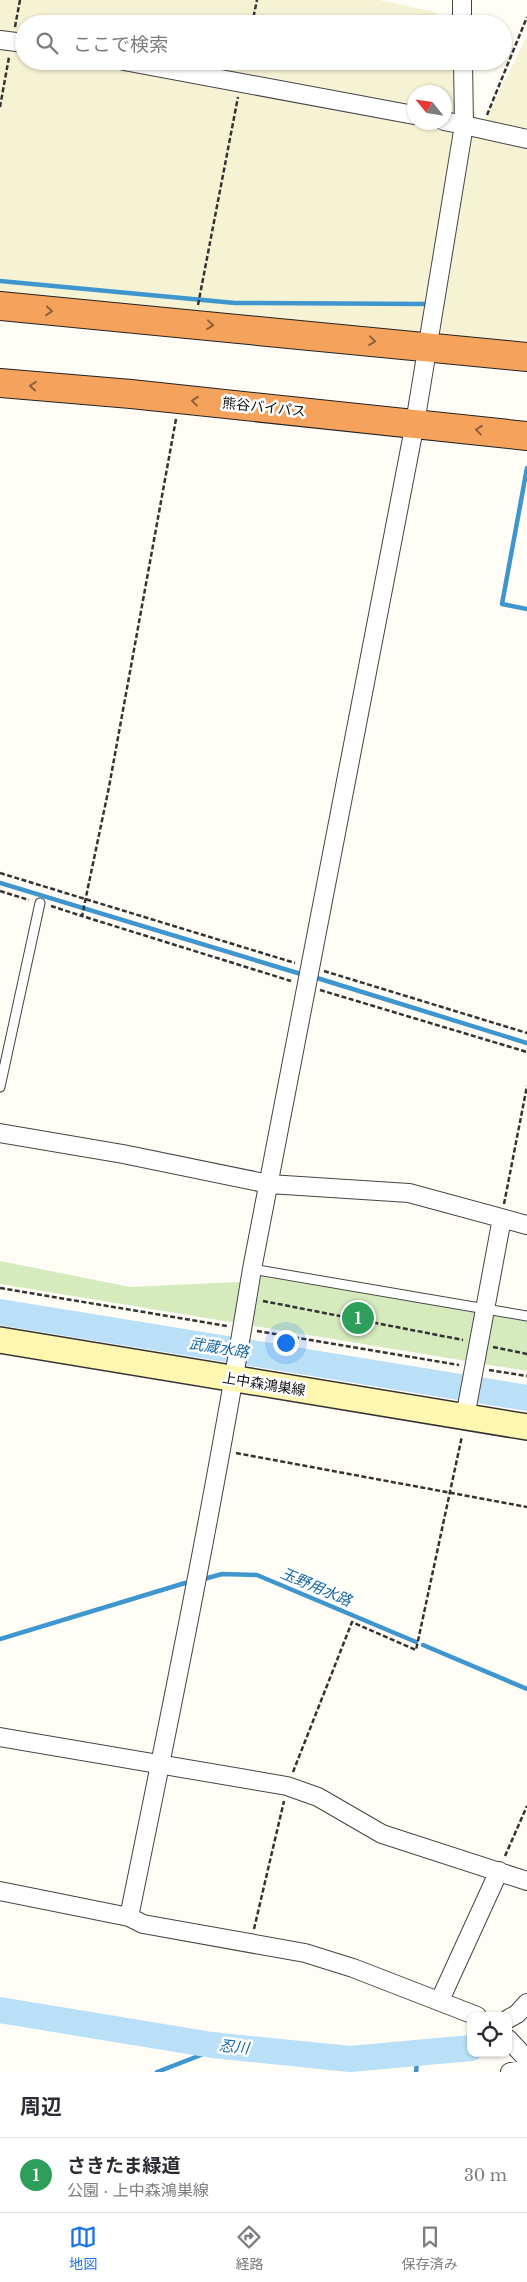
<!DOCTYPE html>
<html lang="ja">
<meta charset="utf-8">
<style>
:root{--surface:#fff;--page:#f2f2f3;--text:#2b2b33;--muted:#7c7c81;--line:#e1e1e2;--accent:#1a73e8}
body{margin:0;font-family:"Libre Baskerville","Noto Sans JP",serif;background:var(--page);color:var(--text)}
.controls{position:absolute;right:15px;bottom:15px;display:grid;overflow:hidden;border-radius:10px;box-shadow:0 1px 4px #0004}
.controls button{width:45px;height:45px;display:grid;place-items:center;padding:0;border:0;border-bottom:1px solid var(--line);background:var(--surface);color:var(--text);font:25px sans-serif}
.compass{position:absolute;left:407px;top:85px;width:45px;height:45px;border-radius:50%;background:var(--surface);box-shadow:0 1px 4px #0004;rotate:300deg}
.you{position:absolute;left:285px;top:1342px;width:18px;height:18px;margin:-12px;border:4px solid #fff;border-radius:50%;background:#1a73e8;box-shadow:0 0 0 8px #1a73e833}
.badge{display:grid;place-items:center;width:32px;height:32px;border-radius:50%;background:var(--accent);color:#fff;font-size:16px;font-weight:700}
.pin{position:absolute;translate:-50% -50%;border:2px solid #fff;box-shadow:0 1px 5px #0006}
.list{margin:0;padding:0;list-style:none}
h2{display:flex;justify-content:space-between;align-items:center;height:65px;margin:0;padding:0 20px;font-size:21px}
h2 small{font-size:16px;font-weight:400;color:var(--muted)}
.list li{display:grid;grid-template-columns:32px 1fr auto;gap:15px;align-items:center;box-sizing:border-box;height:75px;padding:0 20px;border-top:1px solid var(--line)}
.list b{display:block;font-size:19px;white-space:nowrap}
.list p{margin:0;font-size:16px;white-space:nowrap;color:var(--muted)}
.list em{font-size:16px;font-style:normal;color:var(--muted)}
.icon{flex:none;width:28px;height:28px;fill:none;stroke:currentColor;stroke-width:2;stroke-linecap:round;stroke-linejoin:round}
.map{position:relative;flex:none;width:527px;height:2072px;overflow:hidden}
.search{position:absolute;background:var(--surface);box-shadow:0 1px 4px #0004;left:15px;right:15px;top:15px;height:55px;display:flex;align-items:center;gap:12px;box-sizing:border-box;padding:0 18px;border-radius:28px;color:var(--muted);font-size:19px}
.sheet{height:140px;background:var(--surface)}
nav{display:flex;justify-content:space-around;align-items:center;box-sizing:border-box;height:70px;border-top:1px solid var(--line);background:var(--surface);font-size:14px;color:var(--muted)}
nav a{display:grid;justify-items:center;gap:2px}
nav .on{color:var(--accent)}
.map>svg:first-child{display:block}
</style>
<div class="map">
<svg width="527" height="2072" viewBox="0 0 527 2072">
<rect width="100%" height="100%" fill="#fffdf5"/>
<path fill="#f6f3d4" fill-rule="evenodd" d="M 0,0 L 379,0 L 436,12 L 440,24 L 24,24 L 24,61 L 455,61 L 481,129 L 527,36 L 527,356 L 0,301 ZM 414,92 L 444,92 L 444,122 L 414,122 Z"/>
<path fill="#d5ebbd" d="M 0,1261 L 130,1287 L 238,1282 L 256,1285 L 258,1276 L 527,1321 L 527,1371 L 0,1284 Z"/>
<g fill="none" stroke-linecap="round" stroke-linejoin="round">
<path stroke="#3f96cf" stroke-width="4.5" d="M 0,281 L 235,303 L 428,304 L 428,301
M 527,468 L 502,604 L 527,609
M 0,883 L 301,974
M 317,978 L 527,1043
M 204,1579 L 222,1574 L 257,1575 L 416,1642
M 0,1639 L 185,1583
M 423,1645 L 527,1689
M 157,2072 L 201,2055 L 212,2045
M 416,2072 L 418,2053"/>
<path stroke="#b9e0f7" stroke-width="26" d="M 0,1312 L 527,1398
M 0,2010 L 212,2045 L 350,2059 L 471,2048"/>
<g stroke="#444" stroke-width="11">
<path id="lane" d="M 0,1087 L 40,903
M 252,1269 L 527,1316"/>
</g>
<g stroke="#444" stroke-width="20">
<path id="street" d="M 462,0 L 462,24
M 0,40 L 24,43
M 124,61 L 414,115
M 463,61 L 464,125 L 527,139
M 0,1133 L 123,1154 L 269,1184 L 409,1193 L 527,1225
M 465,1417 L 502,1218
M 0,1737 L 287,1786 L 318,1797 L 382,1834 L 527,1881
M 0,1891 L 129,1917 L 143,1924 L 305,1953 L 353,1968 L 477,2016
M 129,1917 C 173,1702 217,1486 252,1269 L 415,423 L 464,125 L 444,121
M 440,2000 L 499,1871
M 508,2019 L 517,2014 L 527,2003
M 508,2039 L 527,2059
M 510,2072 L 527,2069"/>
</g>
<g stroke="#333" stroke-width="28">
<path id="secondary" d="M 0,1340 L 527,1427"/>
</g>
<g stroke="#222" stroke-width="30">
<path id="highway" d="M 0,306 L 527,357
M 0,383 L 131,394 L 527,436"/>
</g>
<path stroke="#333" stroke-width="2.5" stroke-dasharray="5 2.5" stroke-linecap="butt" d="M 252,24 L 257,0
M 15,27 L 20,0
M 0,107 L 9,57
M 487,115 L 527,17
M 198,305 L 238,97
M 176,419 L 109,787 L 82,916 L 291,981
M 0,873 L 295,963
M 0,891 L 29,900
M 51,906 L 82,916
M 324,971 L 527,1033
M 320,990 L 527,1052
M 504,1204 L 527,1086
M 0,1288 L 227,1326
M 263,1301 L 463,1340
M 257,1331 L 459,1365
M 493,1347 L 527,1354
M 489,1370 L 527,1376
M 236,1453 L 527,1507
M 293,1772 L 352,1622 L 416,1650 L 462,1436
M 505,1856 L 527,1806
M 254,1929 L 284,1801"/>
<use href="#lane" stroke="#fff" stroke-width="9"/>
<use href="#street" stroke="#fff" stroke-width="18"/>
<use href="#secondary" stroke="#fff6b0" stroke-width="25"/>
<use href="#highway" stroke="#f5a25d" stroke-width="28"/>
</g>
<defs><path id="oneway-chevron" d="M-2-3.5L2.5 0L-2 3.5" fill="none" stroke-width="1.6" stroke-linecap="round" stroke-linejoin="round" transform="scale(1.25)"/></defs>
<g stroke="#8e613b">
<use href="#oneway-chevron" transform="translate(49 311) rotate(5)"/>
<use href="#oneway-chevron" transform="translate(210 325) rotate(6)"/>
<use href="#oneway-chevron" transform="translate(372 341) rotate(6)"/>
<use href="#oneway-chevron" transform="translate(33 386) rotate(-175)"/>
<use href="#oneway-chevron" transform="translate(195 401) rotate(-174)"/>
<use href="#oneway-chevron" transform="translate(479 430) rotate(-173)"/>
</g>
<g text-anchor="middle" stroke-width="5" stroke-linejoin="round" paint-order="stroke">
<g font-size="14" fill="#111" stroke="#fff">
<text transform="translate(264 407) rotate(6)" y="5">熊谷バイパス</text>
<text transform="translate(264 1384) rotate(9)" y="5">上中森鴻巣線</text>
</g>
<g font-size="15" font-style="italic" fill="#1768a6" stroke="#fff">
<text transform="translate(219 1348) rotate(9)" y="5">武蔵水路</text>
<text transform="translate(316 1587) rotate(23)" y="5">玉野用水路</text>
<text transform="translate(234 2047) rotate(6)" y="5">忍川</text>
</g>
</g>
</svg>
<div class="controls">
<button><svg class="icon" aria-label="locate" viewBox="0 0 24 24"><circle cx="12" cy="12" r="6"/><path d="M12 2v4M12 18v4M2 12h4M18 12h4"/></svg></button>
</div>
<svg class="compass" viewBox="-18 -18 36 36"><path d="M0-13l5 13h-10z" fill="#e53935"/><path d="M0 13l5-13h-10z" fill="#7c7c81"/></svg>
<div class="you"></div>
<div class="pin badge" style="left:358px;top:1318px;background:#2e9e5b">1</div>
<div class="search"><svg class="icon" aria-label="search" viewBox="0 0 24 24"><circle cx="10" cy="10" r="6"/><path d="M15 15l6 6"/></svg>ここで検索</div>
</div>
<section class="sheet">
<h2>周辺<small></small></h2>
<ul class="list">
<li><span class="badge" style="background:#2e9e5b">1</span><div><b>さきたま緑道</b><p>公園 · 上中森鴻巣線</p></div><em>30 m</em></li>
</ul>
</section>
<nav>
<a class="on"><svg class="icon" aria-label="map" viewBox="0 0 24 24"><path d="M3 6l6-2 6 2 6-2v14l-6 2-6-2-6 2zM9 4v14M15 6v14"/></svg>地図</a>
<a><svg class="icon" aria-label="directions" viewBox="0 0 24 24"><path d="M12 3l9 9-9 9-9-9zM9 14v-3h6M13 9l2 2-2 2"/></svg>経路</a>
<a><svg class="icon" aria-label="saved" viewBox="0 0 24 24"><path d="M7 4h10v16l-5-4-5 4z"/></svg>保存済み</a>
</nav>
